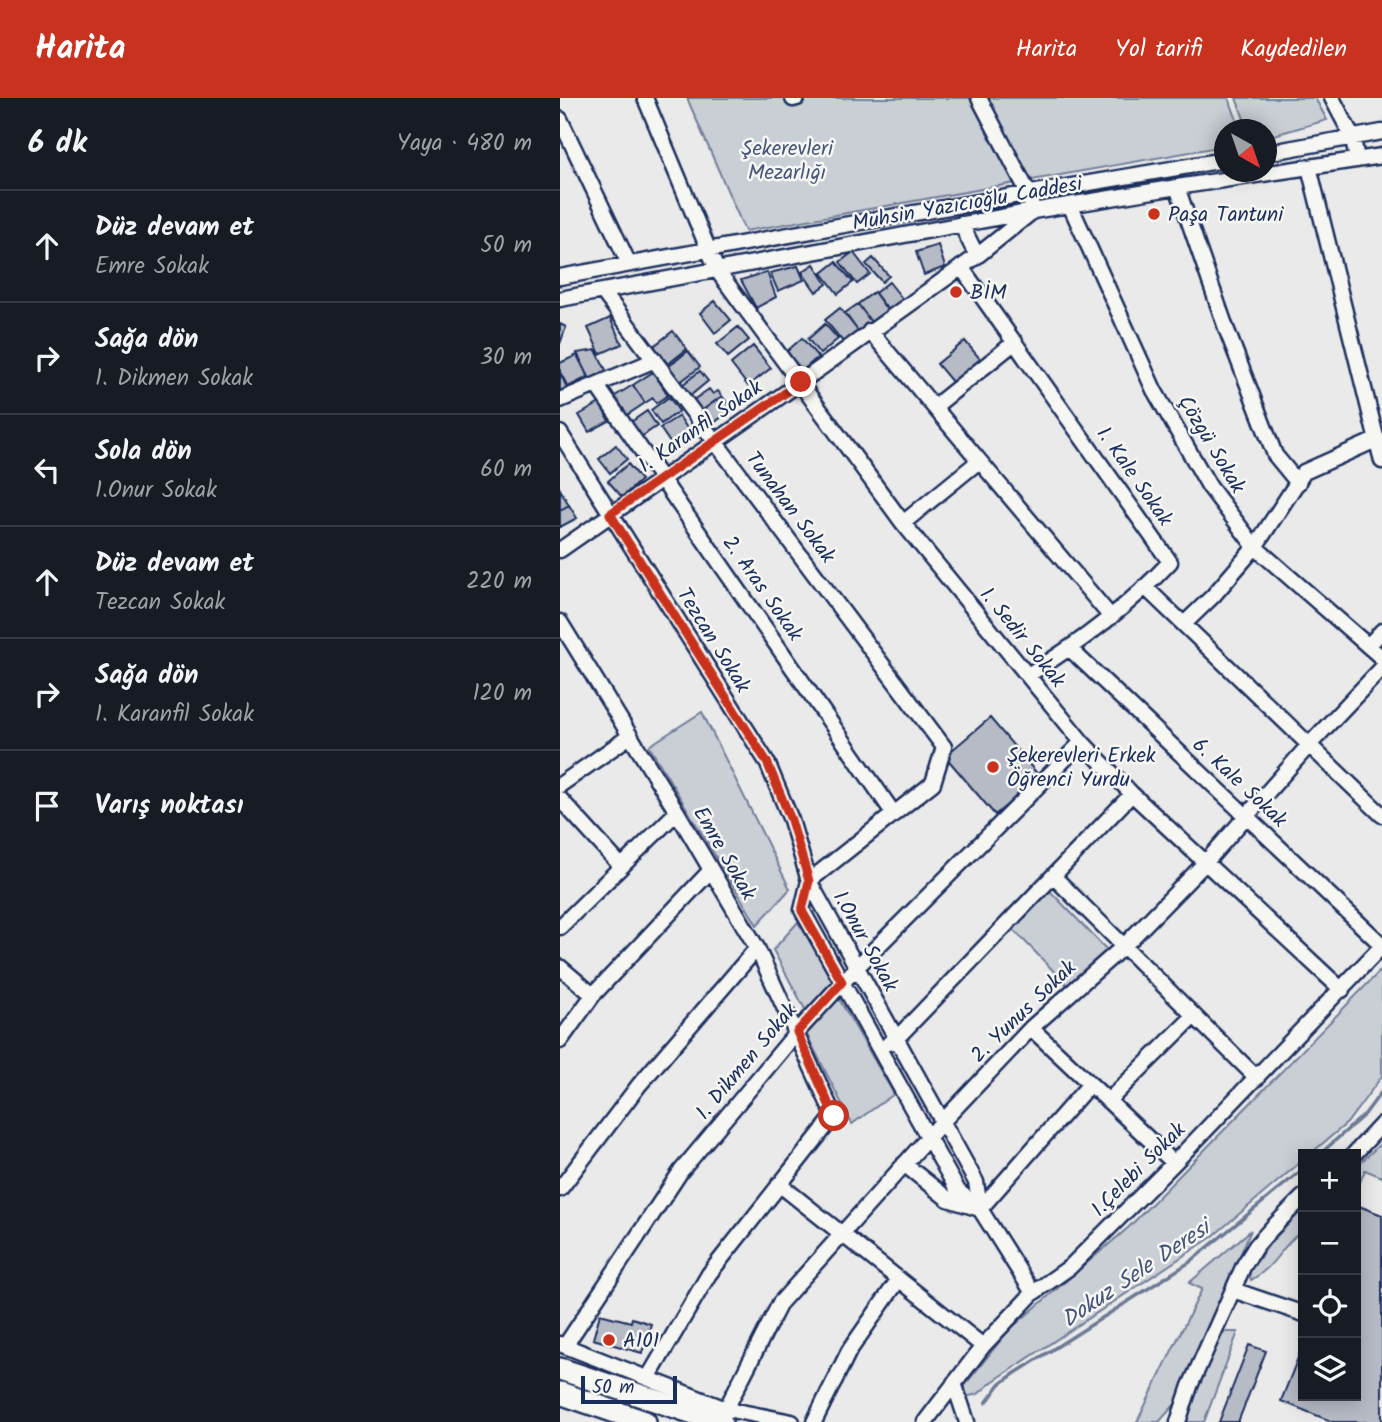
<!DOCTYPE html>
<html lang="tr">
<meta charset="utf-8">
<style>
:root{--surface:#171b24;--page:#20242c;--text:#f1f3f6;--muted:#9ea1a6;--line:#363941;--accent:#c8321e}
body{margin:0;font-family:Kalam,sans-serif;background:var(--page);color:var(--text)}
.controls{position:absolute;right:21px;bottom:21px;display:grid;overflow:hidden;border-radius:0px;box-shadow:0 4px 18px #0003}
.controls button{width:63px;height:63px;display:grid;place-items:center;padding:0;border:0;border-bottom:2px solid var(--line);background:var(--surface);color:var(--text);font:35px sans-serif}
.compass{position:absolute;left:654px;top:21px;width:63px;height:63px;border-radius:50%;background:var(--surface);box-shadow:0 4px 18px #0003;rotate:140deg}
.scale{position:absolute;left:21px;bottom:18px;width:96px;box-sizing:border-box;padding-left:7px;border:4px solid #1b2f5e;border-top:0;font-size:19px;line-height:24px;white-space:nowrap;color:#1b2f5e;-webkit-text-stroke:5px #f6f6f2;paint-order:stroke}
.stop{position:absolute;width:21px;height:21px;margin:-16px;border:5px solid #c8321e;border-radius:50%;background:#fff}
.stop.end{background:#c8321e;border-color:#fff;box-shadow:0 2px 7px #0008}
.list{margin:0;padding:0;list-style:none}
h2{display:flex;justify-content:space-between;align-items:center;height:91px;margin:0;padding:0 28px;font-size:30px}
h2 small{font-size:23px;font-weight:400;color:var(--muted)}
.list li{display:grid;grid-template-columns:46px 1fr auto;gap:21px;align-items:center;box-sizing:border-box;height:112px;padding:0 28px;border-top:2px solid var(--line)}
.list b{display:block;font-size:26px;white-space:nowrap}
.list p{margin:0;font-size:23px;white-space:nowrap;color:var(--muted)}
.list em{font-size:23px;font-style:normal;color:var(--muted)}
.icon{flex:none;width:38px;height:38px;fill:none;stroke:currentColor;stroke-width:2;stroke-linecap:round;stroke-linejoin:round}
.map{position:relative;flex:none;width:822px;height:1324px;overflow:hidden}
header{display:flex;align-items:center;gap:42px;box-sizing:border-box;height:98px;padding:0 35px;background:var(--accent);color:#fff}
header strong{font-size:33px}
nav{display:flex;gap:38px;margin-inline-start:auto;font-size:24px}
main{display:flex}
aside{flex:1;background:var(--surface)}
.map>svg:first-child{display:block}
</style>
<header>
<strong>Harita</strong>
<nav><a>Harita</a><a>Yol tarifi</a><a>Kaydedilen</a></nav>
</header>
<main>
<aside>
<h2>6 dk<small>Yaya · 480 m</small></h2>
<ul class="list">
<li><svg class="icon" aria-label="ahead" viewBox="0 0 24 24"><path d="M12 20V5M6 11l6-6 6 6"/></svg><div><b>Düz devam et</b><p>Emre Sokak</p></div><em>50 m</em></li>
<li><svg class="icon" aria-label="right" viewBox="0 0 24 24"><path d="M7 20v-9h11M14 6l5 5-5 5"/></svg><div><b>Sağa dön</b><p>1. Dikmen Sokak</p></div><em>30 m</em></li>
<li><svg class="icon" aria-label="left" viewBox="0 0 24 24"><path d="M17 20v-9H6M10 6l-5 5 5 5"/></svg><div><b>Sola dön</b><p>1.Onur Sokak</p></div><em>60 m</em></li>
<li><svg class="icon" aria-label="ahead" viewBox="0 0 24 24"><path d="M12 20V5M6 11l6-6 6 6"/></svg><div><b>Düz devam et</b><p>Tezcan Sokak</p></div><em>220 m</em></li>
<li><svg class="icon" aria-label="right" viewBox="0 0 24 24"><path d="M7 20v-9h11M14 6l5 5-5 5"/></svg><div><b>Sağa dön</b><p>1. Karanfil Sokak</p></div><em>120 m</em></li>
<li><svg class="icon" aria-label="arrive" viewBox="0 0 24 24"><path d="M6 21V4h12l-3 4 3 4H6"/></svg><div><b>Varış noktası</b></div></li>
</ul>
</aside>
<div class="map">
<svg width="822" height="1324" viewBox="0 0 822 1324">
<rect width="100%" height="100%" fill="#e9eae9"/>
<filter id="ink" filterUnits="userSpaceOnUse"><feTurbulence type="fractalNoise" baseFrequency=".0143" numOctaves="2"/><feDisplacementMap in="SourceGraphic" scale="14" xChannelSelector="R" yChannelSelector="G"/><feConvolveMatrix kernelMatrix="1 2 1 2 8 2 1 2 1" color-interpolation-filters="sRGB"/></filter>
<g filter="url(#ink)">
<path fill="#caced5" stroke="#727e9a" stroke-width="2" d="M 127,0 L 669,0 L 680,31 L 664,32 L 664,48 L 185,133 Z
M 676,0 L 755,0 L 767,22 L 707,39 L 706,32 L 688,31 Z
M 142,614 L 230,791 L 197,827 L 89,648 Z
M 490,793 L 547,852 L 509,889 L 452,830 Z
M 238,824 L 274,881 L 246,913 L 213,852 Z
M 822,871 L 822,978 L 787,1025 L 750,1056 L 743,1056 L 743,1062 L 652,1139 L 432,1284 L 418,1296 L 405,1299 L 405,1287 L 449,1232 L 569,1129 Z
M 279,901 L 334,996 L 292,1026 L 246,935 Z
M 822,1044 L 822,1079 L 805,1072 L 798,1089 L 796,1088 L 796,1069 Z
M 743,1111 L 743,1132 C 721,1147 716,1169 691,1182 L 689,1175 L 711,1144 Z
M 691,1132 L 617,1304 L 599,1324 L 577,1324 L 642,1191 L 629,1185 Z
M 661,1234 L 678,1234 L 644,1324 L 624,1324 Z"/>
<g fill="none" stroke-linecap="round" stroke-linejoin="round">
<path stroke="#6c7995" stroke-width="3.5" d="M 760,1056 L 805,1016 L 822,993
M 426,1305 L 440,1286 L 454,1276 L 630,1164 L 743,1071"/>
</g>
<path fill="#b6bbc6" stroke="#1b2f5e" stroke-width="2" d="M 378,147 L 385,169 L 364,177 L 356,154 Z
M 293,154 L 310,176 L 297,186 L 280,164 Z
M 313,160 L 329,178 L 322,184 L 306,166 Z
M 276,164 L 293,184 L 278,196 L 262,175 Z
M 254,166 L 267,186 L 256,194 L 242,174 Z
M 238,168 L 244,182 L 218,193 L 210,175 Z
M 207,174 L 216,199 L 196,210 L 181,182 Z
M 329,184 L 345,204 L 331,216 L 315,195 Z
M 314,194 L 327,212 L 311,224 L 298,206 Z
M 155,203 L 171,222 L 155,235 L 140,215 Z
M 298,206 L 311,224 L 298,233 L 285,215 Z
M 280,210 L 298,233 L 284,245 L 265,222 Z
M 50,220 L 62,246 L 40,256 L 28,230 Z
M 0,226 L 6,229 L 0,246 Z
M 265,226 L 278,241 L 260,256 L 248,241 Z
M 178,229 L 189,242 L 168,259 L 157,246 Z
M 113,233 L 127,251 L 108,266 L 94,248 Z
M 242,240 L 258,259 L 242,273 L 226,254 Z
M 405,243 L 421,262 L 393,285 L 377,266 Z
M 193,248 L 211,270 L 188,288 L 171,266 Z
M 36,252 L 46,272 L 30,281 L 17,255 Z
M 128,253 L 140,269 L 120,284 L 108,269 Z
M 17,257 L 28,279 L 8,289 L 0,274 L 0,265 Z
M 140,273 L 148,283 L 130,298 L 122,287 Z
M 0,274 L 7,290 L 0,293 Z
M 93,274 L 108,297 L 96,305 L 93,300 L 85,305 L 73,287 Z
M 73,287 L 85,305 L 67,317 L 55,298 Z
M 149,291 L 153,296 L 158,293 L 162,298 L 140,314 L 132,303 Z
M 162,298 L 172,311 L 150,328 L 140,314 Z
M 109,299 L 119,313 L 101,326 L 91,312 Z
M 40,305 L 49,323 L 29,334 L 19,317 Z
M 87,313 L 97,328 L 78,341 L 68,326 Z
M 119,318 L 131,336 L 113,349 L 100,330 Z
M 56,347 L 67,361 L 50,375 L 39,361 Z
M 68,366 L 81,382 L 62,399 L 48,383 Z
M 0,391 L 9,407 L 0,412 Z
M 9,407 L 17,420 L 0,429 L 0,412 Z
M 430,620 L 480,679 L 435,717 L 385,658 Z
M 799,1108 L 822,1117 L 822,1324 L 773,1324 L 721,1303 L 743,1247 L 743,1298 L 796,1298 L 796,1116 Z
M 40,1216 L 71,1224 L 72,1220 L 91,1226 L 82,1255 L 33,1241 Z
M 689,1247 L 706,1253 L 678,1324 L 659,1324 Z"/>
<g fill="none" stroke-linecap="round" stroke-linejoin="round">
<g stroke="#1b2f5e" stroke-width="19">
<path id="minor" d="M 85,0 L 157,172 L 343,425 L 522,644 L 572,696 L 782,892
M 772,0 L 793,40 L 797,62
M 233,1 L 237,0
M 0,21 L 69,166
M 706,55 L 822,34
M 749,69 L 822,363
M 617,89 L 666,230 L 715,357 L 738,385
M 510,107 L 594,292 L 649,388 L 695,449 L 822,560
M 401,126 L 417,158
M 401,169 L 610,464 C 568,509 520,545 468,577
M 0,179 L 284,127 L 664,62
M 43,194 L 384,649 L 373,685 L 249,783
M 0,201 L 473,113 L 617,89 L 822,58
M 310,233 L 551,519
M 37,288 L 334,716
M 0,302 L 95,262
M 374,309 L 455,244
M 0,335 L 207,664 L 231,722 L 249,783 L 416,1084 L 420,1111 L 473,1195
M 343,425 L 419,363
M 0,452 L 241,284 L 417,158 L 473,113 L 469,96 L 419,0
M 586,490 L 822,717
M 0,524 L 117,714 L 197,850 L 274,1018 L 149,1176 L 88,1280
M 624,526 L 653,498 L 695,449 L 744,374 L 818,341
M 808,548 L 822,533
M 510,551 L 822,847
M 0,687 L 70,638
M 0,701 L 61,768
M 493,778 L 697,980
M 249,783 L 242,812 L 398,1093 L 420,1111
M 0,829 L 117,714
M 0,869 L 33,897
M 471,930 L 614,1065
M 0,943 L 33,897 L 151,772
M 329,945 L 336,941 L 572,696
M 548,1003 L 634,918
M 794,1056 L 822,1026
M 344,1066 L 388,1101 L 420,1111 L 530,986
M 219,1086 L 423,1248
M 0,1091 L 79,987 L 197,850
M 673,1192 L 741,1215
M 0,1246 L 166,1311 L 232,1324
M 5,1248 L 121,1073 L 237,934 L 297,869 L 522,644
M 394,1285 L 407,1324
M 166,1311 L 220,1205 L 384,1022 L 471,930 L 564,848 L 646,764 L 749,647 L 822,570
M 254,1324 L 289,1253 L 339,1181
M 365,1324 L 423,1248 L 473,1195 L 510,1169 L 614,1065 L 822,848
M 618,1324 L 630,1288 L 684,1167 L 696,1148 L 711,1131 L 743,1099"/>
</g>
<g stroke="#1b2f5e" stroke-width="26">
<path id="highway" d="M 0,1271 L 161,1324
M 0,1295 L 85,1324"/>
</g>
<use href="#minor" stroke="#f6f6f2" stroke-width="14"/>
<use href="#highway" stroke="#f6f6f2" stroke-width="21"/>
</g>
</g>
<g fill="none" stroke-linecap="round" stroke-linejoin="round" filter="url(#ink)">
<path stroke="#c8321e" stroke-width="9" d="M 241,284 L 50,416 L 207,664 L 231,722 L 249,783 L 242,813 L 282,884 L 237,934 L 274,1018"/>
</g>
<g fill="#c8321e" stroke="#f6f6f2" stroke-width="2.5">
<circle cx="594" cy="116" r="7"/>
<circle cx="396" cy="194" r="7"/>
<circle cx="433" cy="669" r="7"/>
<circle cx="49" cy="1242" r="7"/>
</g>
<g text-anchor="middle" stroke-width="5" stroke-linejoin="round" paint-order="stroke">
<g font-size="21" fill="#47577c" stroke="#f6f6f2">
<text x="227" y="57">Şekerevleri<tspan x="227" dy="24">Mezarlığı</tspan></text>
</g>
<g font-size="21" fill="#1b2f5e" stroke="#f6f6f2">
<text transform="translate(407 105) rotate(-10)" y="7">Muhsin Yazıcıoğlu Caddesi</text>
<text transform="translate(140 328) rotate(-35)" y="7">1. Karanfil Sokak</text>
<text transform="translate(652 346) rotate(59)" y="7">Çözgü Sokak</text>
<text transform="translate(575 378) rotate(55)" y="7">1. Kale Sokak</text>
<text transform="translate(231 409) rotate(53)" y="7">Tunahan Sokak</text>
<text transform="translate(203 490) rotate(55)" y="7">2. Aras Sokak</text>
<text transform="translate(463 539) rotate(51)" y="7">1. Sedir Sokak</text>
<text transform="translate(154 542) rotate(58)" y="7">Tezcan Sokak</text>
<text transform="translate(680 684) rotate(43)" y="7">6. Kale Sokak</text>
<text transform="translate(165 755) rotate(60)" y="7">Emre Sokak</text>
<text transform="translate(306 843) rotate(61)" y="7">1.Onur Sokak</text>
<text transform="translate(463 913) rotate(-44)" y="7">2. Yunus Sokak</text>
<text transform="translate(186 963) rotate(-50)" y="7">1. Dikmen Sokak</text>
<text transform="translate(578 1071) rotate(-45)" y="7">1.Çelebi Sokak</text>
</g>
<g font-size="21" fill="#1b2f5e" stroke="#f6f6f2" text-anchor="start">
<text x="608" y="123">Paşa Tantuni</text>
<text x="410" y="201">BİM</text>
<text x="447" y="664">Şekerevleri Erkek<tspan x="447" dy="24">Öğrenci Yurdu</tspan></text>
<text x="63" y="1249">A101</text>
</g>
<g font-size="23" font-style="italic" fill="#44547a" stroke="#f6f6f2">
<text transform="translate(575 1175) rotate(-34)" y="8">Dokuz Sele Deresi</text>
</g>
</g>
</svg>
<div class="controls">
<button>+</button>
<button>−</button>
<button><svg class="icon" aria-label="locate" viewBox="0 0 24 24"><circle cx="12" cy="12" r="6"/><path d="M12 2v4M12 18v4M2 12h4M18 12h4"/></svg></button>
<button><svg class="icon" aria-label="layers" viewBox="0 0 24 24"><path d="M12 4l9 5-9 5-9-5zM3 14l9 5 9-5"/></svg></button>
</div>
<svg class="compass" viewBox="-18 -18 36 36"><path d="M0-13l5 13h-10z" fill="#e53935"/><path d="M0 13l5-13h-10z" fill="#9ea1a6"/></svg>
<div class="scale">50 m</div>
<div class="stop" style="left:274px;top:1018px"></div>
<div class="stop end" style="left:241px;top:284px"></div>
</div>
</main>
